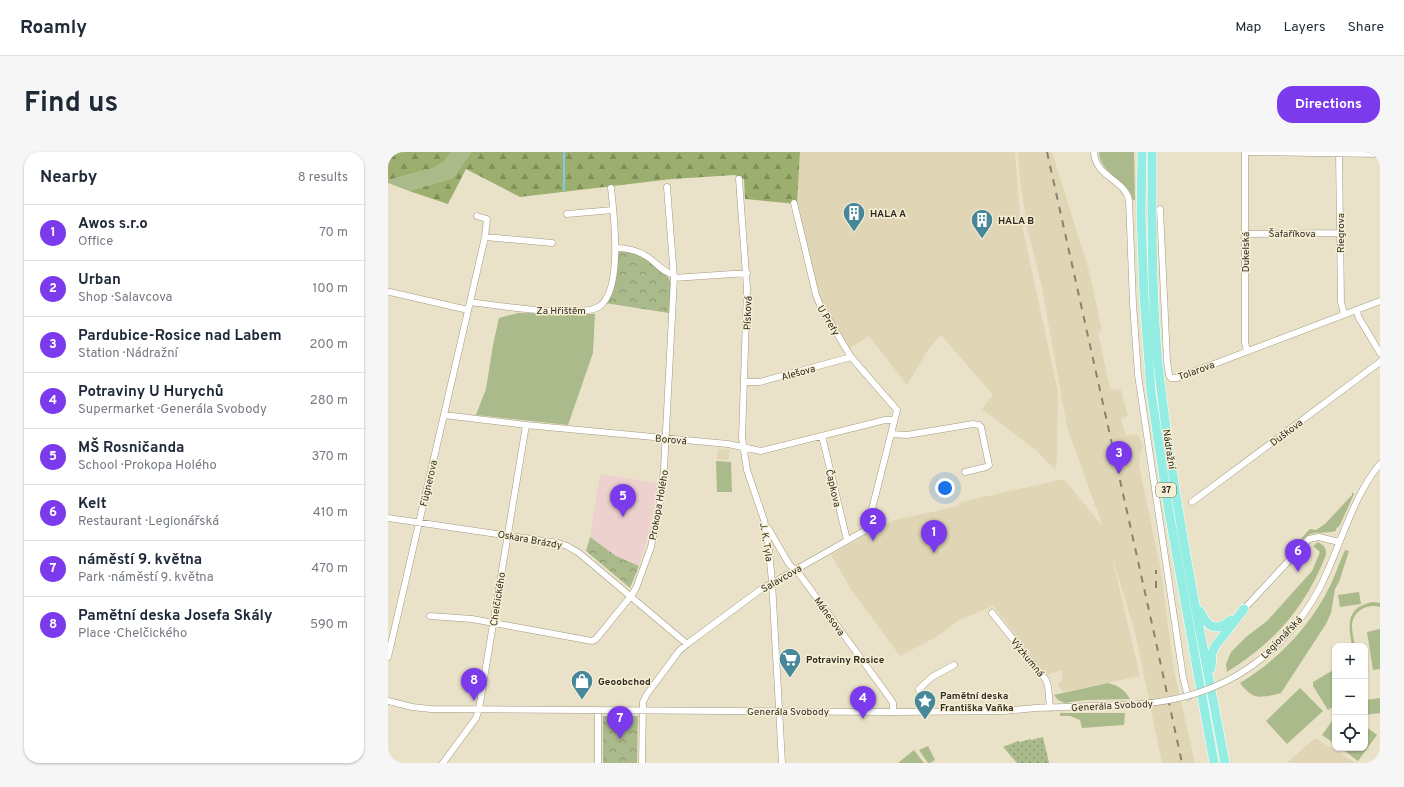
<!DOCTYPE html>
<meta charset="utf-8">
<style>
:root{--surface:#fff;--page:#f6f6f7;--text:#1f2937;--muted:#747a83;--line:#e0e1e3;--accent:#7c3aed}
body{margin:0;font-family:Overpass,sans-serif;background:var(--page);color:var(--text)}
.controls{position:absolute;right:12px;bottom:12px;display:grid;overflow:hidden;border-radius:8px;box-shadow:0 1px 3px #0004}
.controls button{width:36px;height:36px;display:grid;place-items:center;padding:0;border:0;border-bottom:1px solid var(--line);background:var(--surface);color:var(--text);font:20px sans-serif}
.you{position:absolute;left:557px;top:336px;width:14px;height:14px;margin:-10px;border:3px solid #fff;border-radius:50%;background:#1a73e8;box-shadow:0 0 0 6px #1a73e833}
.badge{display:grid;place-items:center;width:26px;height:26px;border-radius:50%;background:var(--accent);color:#fff;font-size:13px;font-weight:700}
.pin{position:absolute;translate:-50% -33px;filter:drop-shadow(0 1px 2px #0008)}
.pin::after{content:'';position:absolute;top:21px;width:14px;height:12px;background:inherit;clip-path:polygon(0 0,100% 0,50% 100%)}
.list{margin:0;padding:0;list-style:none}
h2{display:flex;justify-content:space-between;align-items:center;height:52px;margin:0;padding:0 16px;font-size:17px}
h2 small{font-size:13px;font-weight:400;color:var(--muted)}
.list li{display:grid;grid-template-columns:26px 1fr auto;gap:12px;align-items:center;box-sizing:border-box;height:56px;padding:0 16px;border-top:1px solid var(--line)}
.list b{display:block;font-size:15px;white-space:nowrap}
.list p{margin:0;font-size:13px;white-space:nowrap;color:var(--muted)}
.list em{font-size:13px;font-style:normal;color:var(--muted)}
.icon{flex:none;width:22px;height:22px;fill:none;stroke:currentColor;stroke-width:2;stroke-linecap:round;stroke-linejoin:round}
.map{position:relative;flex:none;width:992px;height:611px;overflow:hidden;border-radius:16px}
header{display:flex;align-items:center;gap:24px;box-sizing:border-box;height:56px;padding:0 20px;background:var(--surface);border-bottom:1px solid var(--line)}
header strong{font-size:19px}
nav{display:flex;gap:22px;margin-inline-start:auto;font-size:14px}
.intro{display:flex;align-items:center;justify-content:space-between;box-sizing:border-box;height:96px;padding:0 24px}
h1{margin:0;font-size:28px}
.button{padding:10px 18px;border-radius:16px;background:var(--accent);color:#fff;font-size:14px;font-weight:700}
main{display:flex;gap:24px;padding:0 24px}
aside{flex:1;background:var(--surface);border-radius:16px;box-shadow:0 1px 3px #0004}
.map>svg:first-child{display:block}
</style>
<header>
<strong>Roamly</strong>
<nav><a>Map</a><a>Layers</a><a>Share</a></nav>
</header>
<div class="intro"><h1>Find us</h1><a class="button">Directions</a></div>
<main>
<aside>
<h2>Nearby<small>8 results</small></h2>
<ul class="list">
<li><span class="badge">1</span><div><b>Awos s.r.o</b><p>Office</p></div><em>70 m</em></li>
<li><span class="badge">2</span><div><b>Urban</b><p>Shop · Salavcova</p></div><em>100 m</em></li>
<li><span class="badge">3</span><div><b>Pardubice-Rosice nad Labem</b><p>Station · Nádražní</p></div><em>200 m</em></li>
<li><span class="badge">4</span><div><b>Potraviny U Hurychů</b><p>Supermarket · Generála Svobody</p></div><em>280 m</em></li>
<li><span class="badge">5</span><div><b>MŠ Rosničanda</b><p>School · Prokopa Holého</p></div><em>370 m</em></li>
<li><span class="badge">6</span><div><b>Kelt</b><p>Restaurant · Legionářská</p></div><em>410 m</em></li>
<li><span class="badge">7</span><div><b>náměstí 9. května</b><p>Park · náměstí 9. května</p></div><em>470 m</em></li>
<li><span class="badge">8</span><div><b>Pamětní deska Josefa Skály</b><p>Place · Chelčického</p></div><em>590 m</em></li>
</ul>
</aside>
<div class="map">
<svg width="992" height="611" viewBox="0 0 992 611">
<defs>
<pattern id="forest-firs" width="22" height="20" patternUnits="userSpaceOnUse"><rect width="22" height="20" fill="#9caf6e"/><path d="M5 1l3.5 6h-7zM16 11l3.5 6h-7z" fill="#808f5a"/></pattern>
<pattern id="park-crowns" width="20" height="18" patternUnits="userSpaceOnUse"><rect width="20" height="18" fill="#abba8a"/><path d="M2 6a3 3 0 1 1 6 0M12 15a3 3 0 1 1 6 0" fill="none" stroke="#8c9770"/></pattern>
<pattern id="garden-dots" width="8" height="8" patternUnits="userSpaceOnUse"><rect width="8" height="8" fill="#abba8a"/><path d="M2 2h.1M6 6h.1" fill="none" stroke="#8c9770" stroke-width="1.8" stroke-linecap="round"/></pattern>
</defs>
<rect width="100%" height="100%" fill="#eae2c8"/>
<path fill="#e0d6b5" d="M 412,0 L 627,0 L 632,64 L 670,240 L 669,308 L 667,318 L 649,299 L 594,257 L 605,243 L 553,183 L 540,198 L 519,233 L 481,184 L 460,197 L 432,149 L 409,52 Z
M 630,0 L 664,0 L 701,119 L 714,179 L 710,180 L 722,237 L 733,238 L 740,264 L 733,267 L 738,284 L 749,282 L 755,293 L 751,308 L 751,313 L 773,419 L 786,519 L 807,611 L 774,611 L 747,480 L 723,401 L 752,524 L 677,540 L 675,540 L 671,535 L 671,531 L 675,527 L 673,518 L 659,523 L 605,454 L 571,468 L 550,484 L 512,504 L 464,439 L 443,403 L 481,381 L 483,377 L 485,378 L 507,368 L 571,354 L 571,351 L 573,350 L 676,327 L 715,375 L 679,275 L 654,136 L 640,79 L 632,29 Z
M 330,297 L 342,298 L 340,308 L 329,307 Z
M 927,586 L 950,600 L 967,611 L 899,611 Z"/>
<path fill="#ecd1ce" d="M 212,322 L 270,331 L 262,376 L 251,414 L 228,404 L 202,385 Z"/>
<path fill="#abba8a" d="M 63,0 L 83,0 L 65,26 L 21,39 L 0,31 L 0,28 L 46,16 L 57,9 Z
M 711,0 L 746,0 L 747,48 L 745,48 C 740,27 711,22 711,0 Z
M 130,161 L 207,162 L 205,201 L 180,273 L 88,263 L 98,237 L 105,193 L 111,166 Z
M 328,309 L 343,310 L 344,340 L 329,340 Z
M 964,340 L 966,342 L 952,373 L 948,377 L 948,379 C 926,384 927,374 908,394 L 908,392 L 922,377 L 928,378 L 937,372 L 964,343 Z
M 930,390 L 936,394 L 938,399 L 938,403 C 917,456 887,490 839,520 L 838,512 L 843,500 L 858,485 L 879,469 L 924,419 L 932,400 L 925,394 Z
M 957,398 L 961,399 L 951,430 L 947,437 L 943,461 L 938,472 L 893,541 C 886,543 874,546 867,544 C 861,542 855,535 852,531 C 891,507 923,474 943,432 C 948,421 952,409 957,398 Z
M 971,440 L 973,452 L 952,455 L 950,443 Z
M 985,450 L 992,451 L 992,455 C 979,451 964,460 964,474 C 964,481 966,488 967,494 L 964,494 C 960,472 958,455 985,450 Z
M 992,477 L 992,517 L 985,518 L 979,480 Z
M 947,517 L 947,553 L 940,558 L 925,534 L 925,530 Z
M 720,531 C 731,534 736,537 742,547 L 697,548 L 677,551 L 670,548 L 666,543 Z
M 912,536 L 935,559 L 899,592 L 878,569 Z
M 992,546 L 992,561 L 977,563 L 977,548 Z
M 672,561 L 737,561 L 736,573 L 694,576 L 692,568 L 682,564 L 672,564 Z
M 947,565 L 947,592 L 934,583 Z
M 977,574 L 989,583 L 970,609 L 953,596 L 977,596 Z
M 540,594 L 547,608 L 542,611 L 540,611 L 531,598 Z
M 526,598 L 536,611 L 510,611 Z"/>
<path fill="url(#forest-firs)" d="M 0,0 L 63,0 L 57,9 L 46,16 L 0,28 Z
M 83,0 L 412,0 L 409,52 L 357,47 L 356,27 L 347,23 L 284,27 L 132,45 L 78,17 L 60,52 L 21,39 L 65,26 Z"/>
<path fill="url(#park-crowns)" d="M 232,99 C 249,97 267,112 279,123 C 286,133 282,150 281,161 L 217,151 L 230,101 Z
M 202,385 L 228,404 L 251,414 L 242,436 L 198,399 Z
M 215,564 L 250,564 L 249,611 L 215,611 Z"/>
<path fill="url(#garden-dots)" d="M 655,585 L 661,611 L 629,611 L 615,595 L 630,589 L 631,590 L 643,587 L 643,588 Z"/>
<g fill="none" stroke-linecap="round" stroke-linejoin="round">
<path stroke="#7bcceb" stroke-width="2" d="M 176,38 L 176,0"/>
<g stroke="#a09981" stroke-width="7">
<path id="street" d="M 706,0 C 707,25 736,27 741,48 L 745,152 L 750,223 L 795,525 L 800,545
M 857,0 L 857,190 L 859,199
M 857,0 L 992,2
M 951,0 L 953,150 L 956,162
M 351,27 L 359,136 L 354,286 L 359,318 L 376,368 L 380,389 L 384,430 L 394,611
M 772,57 L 779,209 L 781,223 L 783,226 L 789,226 L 992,149
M 179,62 L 225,58
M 857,82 L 952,81
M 97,85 L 164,91
M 227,96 C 238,96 249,98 258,104 C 267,109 275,121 285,122
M 286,126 L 359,121
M 2,140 L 80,158
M 82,150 C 105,153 195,167 212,154 C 235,136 226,63 223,36
M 968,158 L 971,166 L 992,201
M 356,230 L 372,230 L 463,205
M 56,263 L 138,273 L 340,292 L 373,299 L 497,268 L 506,268
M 503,282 L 519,283 L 585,272 L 591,273 L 593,275 L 601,313 L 598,315 L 577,320
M 434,284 L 459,388
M 804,350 L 992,210
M 0,366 L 170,391 L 179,394 L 191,401 L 299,492
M 380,376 L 401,412 L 412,423 L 501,545 L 505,551 L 505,560
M 856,457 L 921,387 L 931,385 L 951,390
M 604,461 L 658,528 L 660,534 L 662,556
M 42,464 L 84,467 L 204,489 L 208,487 L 243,444 L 248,436 L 263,395 L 272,350 L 276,317 L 286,126 L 279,35
M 0,505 L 97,85 L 99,67 L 89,64
M 848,524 C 889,500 922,462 940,418 C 956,382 967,342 992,312
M 0,549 L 24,555 L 43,557 L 505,560 L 616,559 L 648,556 L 734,553
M 534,559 L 531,537 L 544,525 L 566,513
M 55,611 L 88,566 L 91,557 L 138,273
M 210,611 L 210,558
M 254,611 L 255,550 L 259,542 L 291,499 L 299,492 L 372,438 L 476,379 L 480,373 L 509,258 L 463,205 L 432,153 L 428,143 L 406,51"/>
</g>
<g stroke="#fff" stroke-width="10">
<path id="primary" d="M 754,0 L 753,62 L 756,144 L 763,240 L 781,360 L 826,611
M 764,0 C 764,76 763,153 772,229 C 787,357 813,484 837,611
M 812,459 C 819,475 828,481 843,468
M 823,516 L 824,501 L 828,493 L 856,457"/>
</g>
<use href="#street" stroke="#fff" stroke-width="6"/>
<use href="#primary" stroke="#94ede2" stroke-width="9"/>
<path stroke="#888371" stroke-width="2" stroke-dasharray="7 7" stroke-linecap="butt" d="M 659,0 L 766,481 L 794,611
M 768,436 L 768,418"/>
<g stroke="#a09981" stroke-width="7" stroke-linecap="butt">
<path id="street-bridge" d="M 734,553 C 774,552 813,544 848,524"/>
</g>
<use href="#street-bridge" stroke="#fff" stroke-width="6"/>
</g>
<defs>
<g id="building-pin" transform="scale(1.15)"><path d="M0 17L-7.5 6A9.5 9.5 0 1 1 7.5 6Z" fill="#46889a" stroke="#f7efd5"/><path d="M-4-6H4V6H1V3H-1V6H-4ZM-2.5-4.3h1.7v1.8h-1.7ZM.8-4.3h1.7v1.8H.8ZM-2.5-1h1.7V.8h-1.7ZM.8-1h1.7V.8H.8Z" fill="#fff"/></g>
<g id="supermarket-pin" transform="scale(1.15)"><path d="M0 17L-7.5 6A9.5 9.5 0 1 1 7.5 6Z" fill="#46889a" stroke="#f7efd5"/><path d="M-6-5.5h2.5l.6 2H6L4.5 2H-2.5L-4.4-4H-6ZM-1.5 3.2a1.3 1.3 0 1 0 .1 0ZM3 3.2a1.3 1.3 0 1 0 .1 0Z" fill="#fff"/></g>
<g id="shop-pin" transform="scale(1.15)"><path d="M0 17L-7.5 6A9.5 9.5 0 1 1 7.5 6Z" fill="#46889a" stroke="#f7efd5"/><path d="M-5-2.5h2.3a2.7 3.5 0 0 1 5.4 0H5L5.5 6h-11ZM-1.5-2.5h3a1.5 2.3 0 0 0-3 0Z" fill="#fff"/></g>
<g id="sight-pin" transform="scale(1.15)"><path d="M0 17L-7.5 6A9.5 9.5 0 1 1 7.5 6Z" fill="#46889a" stroke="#f7efd5"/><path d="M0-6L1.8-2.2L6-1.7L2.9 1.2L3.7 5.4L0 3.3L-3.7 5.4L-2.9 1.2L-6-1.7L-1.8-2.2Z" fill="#fff"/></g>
</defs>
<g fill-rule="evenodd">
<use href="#building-pin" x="466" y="61"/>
<use href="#building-pin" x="594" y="68"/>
<use href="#supermarket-pin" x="402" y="507"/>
<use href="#shop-pin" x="194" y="529"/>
<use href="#sight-pin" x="537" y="549"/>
</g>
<g text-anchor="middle" stroke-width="3" stroke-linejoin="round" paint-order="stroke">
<rect fill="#f7efd5" stroke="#6b6658" stroke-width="1" x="768" y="331" width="20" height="14" rx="3"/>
<g font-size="9" font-weight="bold" fill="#2f2c22">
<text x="778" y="341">37</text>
</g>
<g font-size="10" font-weight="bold" fill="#2f2c22" stroke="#f7efd5" text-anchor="start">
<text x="482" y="65">HALA A</text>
<text x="610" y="72">HALA B</text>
<text x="418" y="511">Potraviny Rosice</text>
<text x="210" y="533">Geoobchod</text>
<text x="552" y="547">Pamětní deska<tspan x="552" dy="12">Františka Vaňka</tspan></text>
</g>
<g font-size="10" fill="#2f2c22" stroke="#f7efd5">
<text x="904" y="85">Šafaříkova</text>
<text transform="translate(952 81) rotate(-90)" y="4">Riegrova</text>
<text transform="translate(857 100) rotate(-90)" y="4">Dukelská</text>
<text x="173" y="162">Za Hřištěm</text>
<text transform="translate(359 161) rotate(-88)" y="4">Písková</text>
<text transform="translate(441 168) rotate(59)" y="4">U Prefy</text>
<text transform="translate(808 218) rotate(-20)" y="4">Tolarova</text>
<text transform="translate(410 220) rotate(-15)" y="4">Alešova</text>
<text transform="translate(898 280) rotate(-37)" y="4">Duškova</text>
<text transform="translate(283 287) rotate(5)" y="4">Borová</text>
<text transform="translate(782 297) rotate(81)" y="4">Nádražní</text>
<text transform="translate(40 331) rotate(-77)" y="4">Fügnerova</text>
<text transform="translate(446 336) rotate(77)" y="4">Čapkova</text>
<text transform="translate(270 353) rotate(-80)" y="4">Prokopa Holého</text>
<text transform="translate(142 387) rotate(10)" y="4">Oskara Brázdy</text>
<text transform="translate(379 390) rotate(81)" y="4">J. K. Tyla</text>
<text transform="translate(393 426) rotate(-30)" y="4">Salavcova</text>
<text transform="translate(109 447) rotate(-81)" y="4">Chelčického</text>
<text transform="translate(442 464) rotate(54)" y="4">Mánesova</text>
<text transform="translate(893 485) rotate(-46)" y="4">Legionářská</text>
<text transform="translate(640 505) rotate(51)" y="4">Výzkumná</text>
<text transform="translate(724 553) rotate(-3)" y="4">Generála Svobody</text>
<text x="400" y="563">Generála Svobody</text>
</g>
</g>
</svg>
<div class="controls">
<button>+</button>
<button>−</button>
<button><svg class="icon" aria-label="locate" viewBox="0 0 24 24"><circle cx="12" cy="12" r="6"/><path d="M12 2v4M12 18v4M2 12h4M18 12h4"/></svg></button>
</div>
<div class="you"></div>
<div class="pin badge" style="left:546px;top:401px">1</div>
<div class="pin badge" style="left:485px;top:389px">2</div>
<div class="pin badge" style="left:731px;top:322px">3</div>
<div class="pin badge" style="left:475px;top:567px">4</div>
<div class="pin badge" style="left:235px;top:365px">5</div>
<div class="pin badge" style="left:910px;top:420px">6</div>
<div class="pin badge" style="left:232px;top:587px">7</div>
<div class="pin badge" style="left:86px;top:549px">8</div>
</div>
</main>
